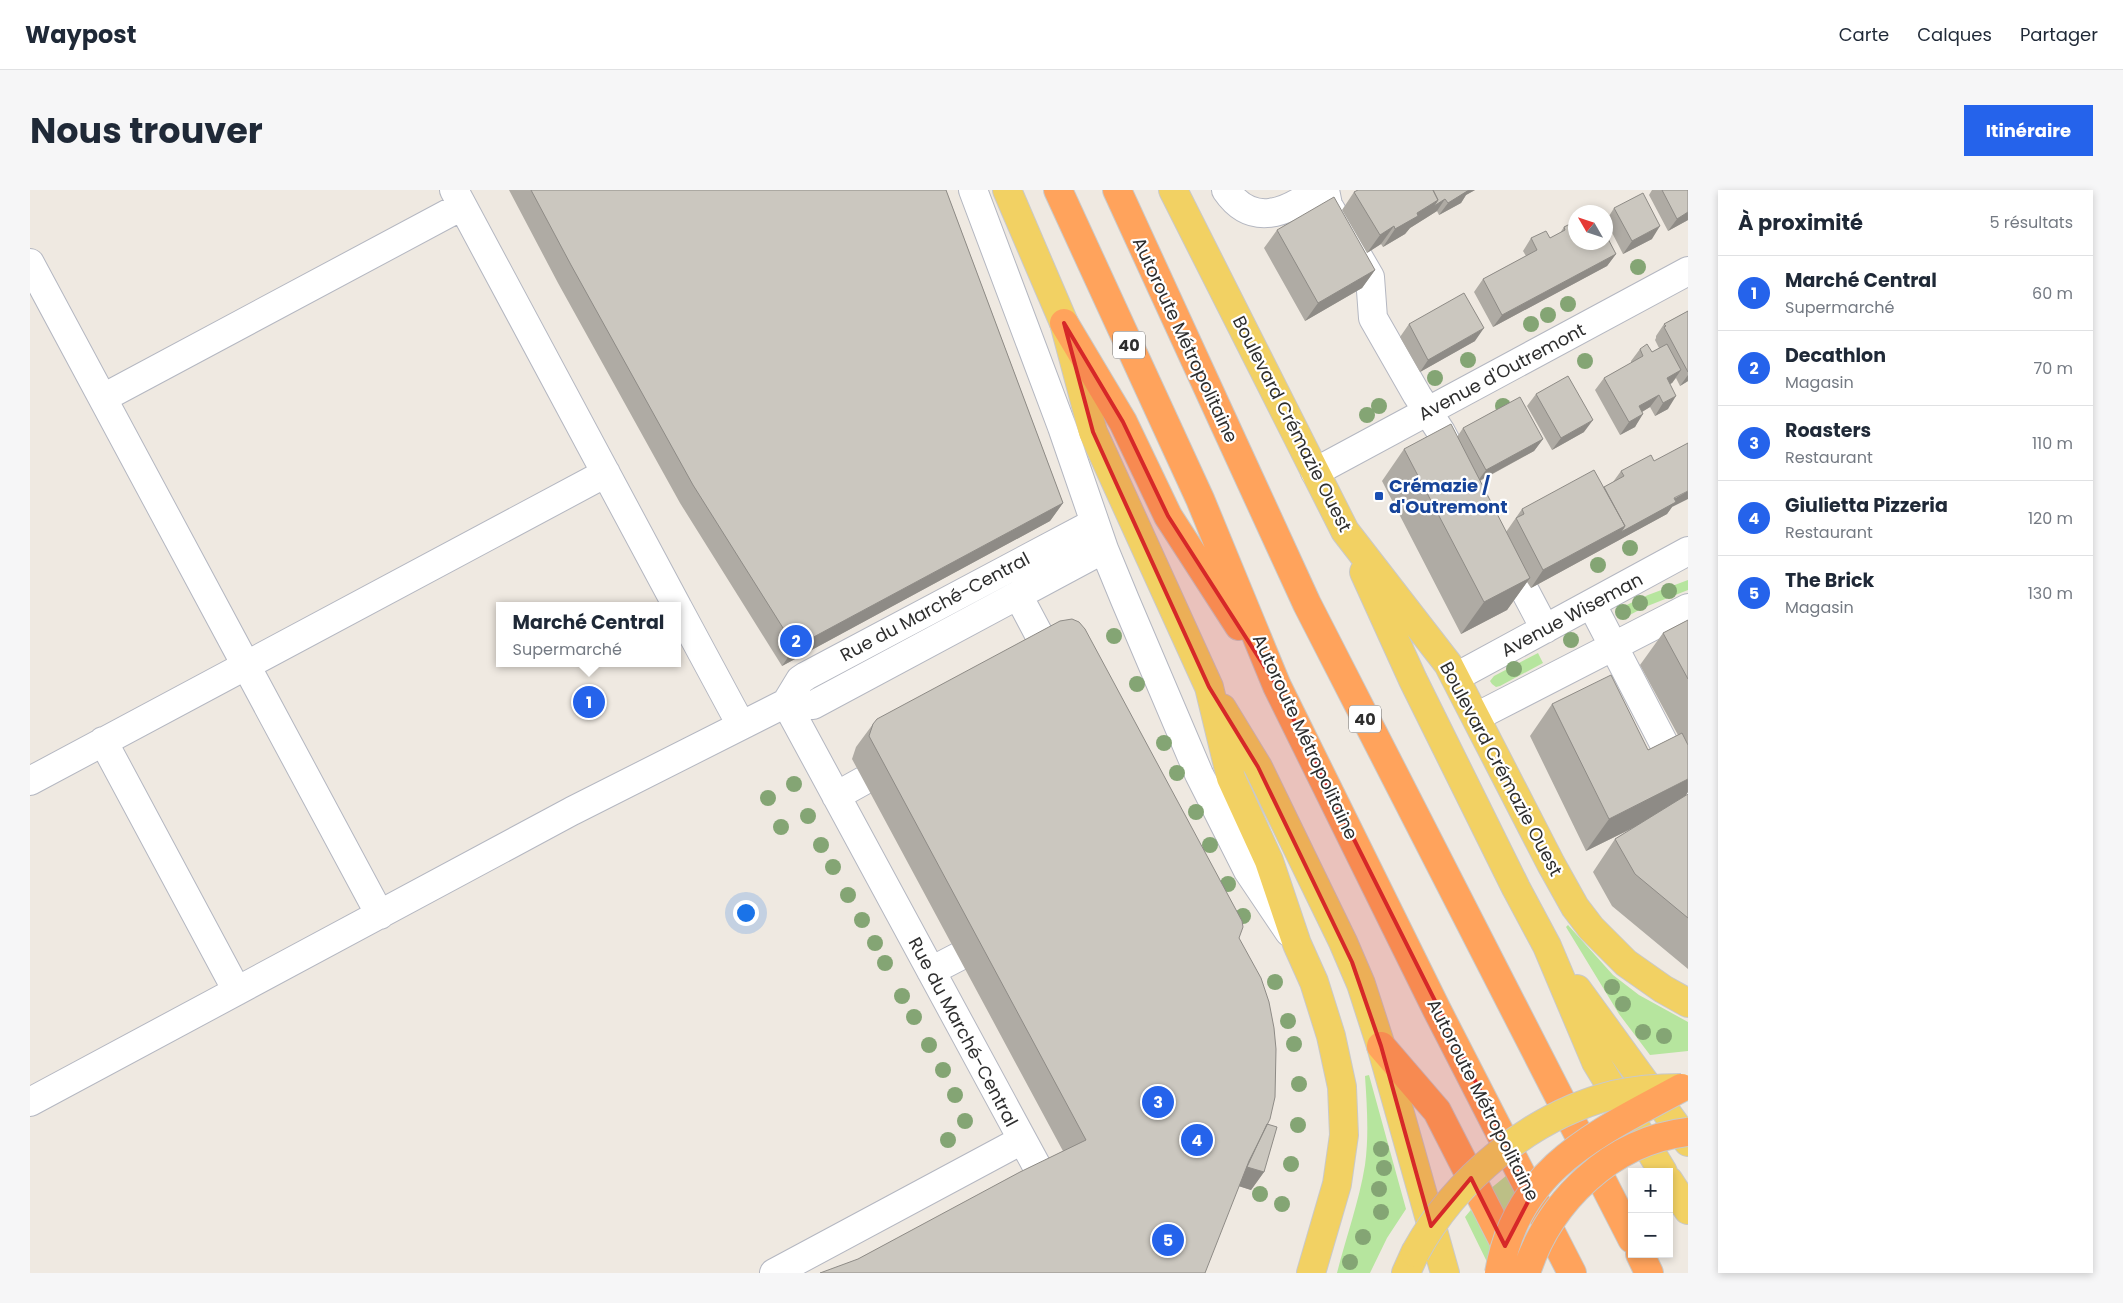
<!DOCTYPE html>
<html lang="fr">
<meta charset="utf-8">
<style>
:root{--surface:#fff;--page:#f6f6f7;--text:#1f2937;--muted:#747a83;--line:#e0e1e3;--accent:#2563eb}
body{margin:0;font-family:Poppins,sans-serif;background:var(--page);color:var(--text)}
.controls{position:absolute;right:15px;bottom:15px;display:grid;overflow:hidden;border-radius:0px;box-shadow:0 2px 8px #0003}
.controls button{width:45px;height:45px;display:grid;place-items:center;padding:0;border:0;border-bottom:1px solid var(--line);background:var(--surface);color:var(--text);font:25px sans-serif}
.compass{position:absolute;left:1538px;top:15px;width:45px;height:45px;border-radius:50%;background:var(--surface);box-shadow:0 2px 8px #0003;rotate:309deg}
.you{position:absolute;left:715px;top:722px;width:18px;height:18px;margin:-12px;border:4px solid #fff;border-radius:50%;background:#1a73e8;box-shadow:0 0 0 8px #1a73e833}
.badge{display:grid;place-items:center;width:32px;height:32px;border-radius:50%;background:var(--accent);color:#fff;font-size:16px;font-weight:700}
.pin{position:absolute;translate:-50% -50%;border:2px solid #fff;box-shadow:0 1px 5px #0006}
.popup{position:absolute;left:466px;top:412px;width:185px;height:65px;box-sizing:border-box;display:grid;place-content:center;border-radius:0px;background:var(--surface);filter:drop-shadow(0 1px 4px #0005);font-size:16px;white-space:nowrap;color:var(--muted)}
.popup b{font-size:19px;color:var(--text)}
.popup::after{content:'';position:absolute;left:50%;top:100%;margin-left:-10px;border:10px solid transparent;border-top-color:var(--surface)}
.list{margin:0;padding:0;list-style:none}
h2{display:flex;justify-content:space-between;align-items:center;height:65px;margin:0;padding:0 20px;font-size:21px}
h2 small{font-size:16px;font-weight:400;color:var(--muted)}
.list li{display:grid;grid-template-columns:32px 1fr auto;gap:15px;align-items:center;box-sizing:border-box;height:75px;padding:0 20px;border-top:1px solid var(--line)}
.list b{display:block;font-size:19px;white-space:nowrap}
.list p{margin:0;font-size:16px;white-space:nowrap;color:var(--muted)}
.list em{font-size:16px;font-style:normal;color:var(--muted)}
.map{position:relative;flex:none;width:1658px;height:1083px;overflow:hidden;border-radius:0px}
header{display:flex;align-items:center;gap:30px;box-sizing:border-box;height:70px;padding:0 25px;background:var(--surface);border-bottom:1px solid var(--line)}
header strong{font-size:24px}
nav{display:flex;gap:28px;margin-inline-start:auto;font-size:18px}
.intro{display:flex;align-items:center;justify-content:space-between;box-sizing:border-box;height:120px;padding:0 30px}
h1{margin:0;font-size:35px}
.button{padding:12px 22px;border-radius:0px;background:var(--accent);color:#fff;font-size:18px;font-weight:700}
main{display:flex;gap:30px;padding:0 30px}
aside{flex:1;background:var(--surface);border-radius:0px;box-shadow:0 2px 8px #0003}
.map>svg:first-child{display:block}
</style>
<header>
<strong>Waypost</strong>
<nav><a>Carte</a><a>Calques</a><a>Partager</a></nav>
</header>
<div class="intro"><h1>Nous trouver</h1><a class="button">Itinéraire</a></div>
<main>
<div class="map">
<svg width="1658" height="1083" viewBox="0 0 1658 1083">
<rect width="100%" height="100%" fill="#efe9e1"/>
<path fill="#b6e59e" d="M 1658,390 L 1658,400 L 1615,417 L 1592,429 L 1589,429 L 1586,425 L 1588,419 L 1618,405 Z
M 1508,463 L 1513,473 L 1470,496 L 1466,497 L 1462,494 L 1460,491 L 1464,486 Z
M 1538,735 L 1583,785 L 1609,805 L 1658,832 L 1658,861 L 1620,865 L 1589,824 L 1536,737 Z
M 1339,885 L 1376,1019 L 1357,1048 L 1340,1083 L 1307,1083 C 1316,1047 1329,1012 1335,975 C 1339,946 1337,916 1335,886 Z
M 1488,976 L 1502,978 L 1458,1074 L 1435,1027 L 1454,1004 Z"/>
<g fill="none" stroke-linecap="round" stroke-linejoin="round">
<g stroke="#b4b7c1" stroke-width="30">
<path id="minor" d="M 424,0 L 647,416
M 943,0 L 1032,237 L 1074,359 L 1095,410 L 1169,584 L 1218,681 L 1259,742
M 1196,0 C 1222,38 1257,23 1287,0
M 1295,0 L 1298,15 L 1340,87 L 1343,128 L 1387,205 L 1411,242 L 1428,274
M 0,73 L 350,725
M 73,208 L 432,16
M 1285,282 L 1658,81
M 1476,365 L 1515,439
M 988,405 L 1014,454
M 1562,415 L 1658,600
M 648,418 L 711,535
M 1426,487 L 1658,361
M 756,513 L 1024,1008
M 756,513 L 783,515 L 1074,359
M 1446,527 L 1658,418
M 73,551 L 207,801
M 0,591 L 576,283
M 806,606 L 833,591
M 901,781 L 928,767
M 0,912 L 542,621 L 756,513 L 770,490 L 776,486 L 1064,333
M 744,1083 L 992,950"/>
</g>
<g stroke="#c9c9c9" stroke-width="30">
<path id="major" d="M 977,0 L 1034,133 L 1063,242 L 1179,497 L 1201,588 L 1239,671 L 1267,754 L 1284,792 L 1301,846 L 1312,897 L 1314,945 L 1307,994 L 1281,1083
M 1143,0 L 1315,341 L 1418,474 L 1521,674 L 1545,717 L 1561,738 L 1596,773 L 1633,799 L 1658,813
M 1334,382 L 1383,490 L 1486,698 L 1517,756 L 1566,872 L 1633,982
M 1192,518 L 1228,577 L 1313,752 L 1331,794 L 1351,856 L 1415,1083
M 1547,799 L 1658,952
M 1639,991 L 1658,1020
M 1376,1083 L 1385,1063"/>
</g>
<g stroke="#c9c9c9" stroke-width="30">
<path id="highway" d="M 1028,0 L 1170,309 L 1247,496 L 1407,820 L 1542,1083
M 1087,0 L 1277,414 L 1602,1049
M 1034,133 L 1093,232 L 1138,326 L 1209,436
M 1351,856 L 1407,921 L 1484,1072
M 1610,1064 L 1619,1083"/>
</g>
<use href="#minor" stroke="#fff" stroke-width="28"/>
<use href="#major" stroke="#f2d163" stroke-width="28"/>
<use href="#highway" stroke="#ffa35c" stroke-width="28"/>
<g stroke="#c9c9c9" stroke-width="30" stroke-linecap="butt">
<path id="major-bridge" d="M 1385,1063 C 1425,989 1501,926 1583,905 C 1605,900 1628,898 1651,898"/>
</g>
<g stroke="#c9c9c9" stroke-width="30" stroke-linecap="butt">
<path id="highway-bridge" d="M 1469,1083 C 1487,977 1567,944 1651,898
M 1496,1083 C 1519,1011 1581,951 1658,942"/>
</g>
<use href="#major-bridge" stroke="#f2d163" stroke-width="28"/>
<use href="#highway-bridge" stroke="#ffa35c" stroke-width="28"/>
</g>
<g fill="#84a574">
<circle cx="1608" cy="77" r="8"/>
<circle cx="1538" cy="114" r="8"/>
<circle cx="1518" cy="125" r="8"/>
<circle cx="1501" cy="134" r="8"/>
<circle cx="1438" cy="170" r="8"/>
<circle cx="1555" cy="171" r="8"/>
<circle cx="1405" cy="188" r="8"/>
<circle cx="1349" cy="216" r="8"/>
<circle cx="1473" cy="216" r="8"/>
<circle cx="1337" cy="225" r="8"/>
<circle cx="1600" cy="358" r="8"/>
<circle cx="1568" cy="375" r="8"/>
<circle cx="1639" cy="401" r="8"/>
<circle cx="1610" cy="413" r="8"/>
<circle cx="1593" cy="422" r="8"/>
<circle cx="1084" cy="446" r="8"/>
<circle cx="1541" cy="450" r="8"/>
<circle cx="1484" cy="479" r="8"/>
<circle cx="1107" cy="494" r="8"/>
<circle cx="1134" cy="553" r="8"/>
<circle cx="1147" cy="583" r="8"/>
<circle cx="764" cy="594" r="8"/>
<circle cx="738" cy="608" r="8"/>
<circle cx="1166" cy="622" r="8"/>
<circle cx="778" cy="626" r="8"/>
<circle cx="751" cy="637" r="8"/>
<circle cx="791" cy="655" r="8"/>
<circle cx="1180" cy="655" r="8"/>
<circle cx="803" cy="677" r="8"/>
<circle cx="1198" cy="694" r="8"/>
<circle cx="818" cy="705" r="8"/>
<circle cx="1213" cy="726" r="8"/>
<circle cx="832" cy="730" r="8"/>
<circle cx="845" cy="753" r="8"/>
<circle cx="855" cy="773" r="8"/>
<circle cx="1245" cy="792" r="8"/>
<circle cx="1582" cy="797" r="8"/>
<circle cx="872" cy="806" r="8"/>
<circle cx="1593" cy="814" r="8"/>
<circle cx="884" cy="827" r="8"/>
<circle cx="1258" cy="831" r="8"/>
<circle cx="1613" cy="842" r="8"/>
<circle cx="1634" cy="846" r="8"/>
<circle cx="1264" cy="854" r="8"/>
<circle cx="899" cy="855" r="8"/>
<circle cx="913" cy="880" r="8"/>
<circle cx="1269" cy="894" r="8"/>
<circle cx="925" cy="905" r="8"/>
<circle cx="935" cy="931" r="8"/>
<circle cx="1268" cy="935" r="8"/>
<circle cx="918" cy="950" r="8"/>
<circle cx="1351" cy="959" r="8"/>
<circle cx="1261" cy="974" r="8"/>
<circle cx="1354" cy="978" r="8"/>
<circle cx="1349" cy="999" r="8"/>
<circle cx="1230" cy="1004" r="8"/>
<circle cx="1252" cy="1014" r="8"/>
<circle cx="1351" cy="1022" r="8"/>
<circle cx="1333" cy="1047" r="8"/>
<circle cx="1320" cy="1072" r="8"/>
</g>
<path fill="#afaba4" d="M 479,0 L 916,0 L 1033,313 L 1020,331 L 752,476 L 650,313 L 528,93 Z
M 1328,0 L 1445,0 L 1436,5 L 1431,13 L 1409,25 L 1407,21 L 1380,38 L 1375,44 L 1353,57 L 1351,54 L 1337,63 L 1312,20 L 1324,2 Z
M 1622,0 L 1658,0 L 1658,30 L 1638,41 L 1619,5 Z
M 1584,18 L 1622,49 L 1593,64 L 1576,31 Z
M 1534,37 L 1586,64 L 1577,76 L 1463,137 L 1444,102 L 1453,89 L 1496,66 L 1493,61 L 1501,48 L 1520,48 L 1530,43 Z
M 1247,40 L 1345,80 L 1332,98 L 1275,131 L 1234,58 Z
M 1658,121 L 1658,191 L 1650,196 L 1646,188 L 1642,193 L 1640,194 L 1638,219 L 1625,226 L 1620,217 L 1612,222 L 1605,237 L 1590,245 L 1565,200 L 1574,188 L 1601,173 L 1601,171 L 1610,159 L 1622,162 L 1629,158 L 1625,150 L 1626,148 L 1626,146 L 1634,134 Z
M 1379,134 L 1445,151 L 1390,182 L 1370,147 Z
M 1506,204 L 1554,242 L 1522,260 L 1497,216 Z
M 1433,238 L 1513,249 L 1504,261 L 1450,291 L 1476,342 L 1492,319 L 1574,297 L 1583,292 L 1591,281 L 1642,317 L 1637,324 L 1501,398 L 1497,392 L 1477,420 L 1431,444 L 1352,291 L 1374,259 L 1427,247 Z
M 1658,430 L 1658,602 L 1655,606 L 1658,604 L 1658,779 L 1582,716 L 1563,682 L 1585,649 L 1607,636 L 1556,661 L 1500,546 L 1522,514 L 1618,560 L 1648,545 L 1610,475 L 1633,443 Z
M 843,534 L 1209,748 L 1237,934 L 1234,982 L 1221,1000 L 1209,996 L 828,1069 L 1033,961 L 822,569 L 826,557 Z"/>
<path fill="#8e8b86" d="M 1435,0 L 1445,0 L 1436,5 L 1431,13 L 1409,25 L 1418,13 Z
M 1415,9 L 1407,21 L 1396,28 L 1404,16 Z
M 1408,10 L 1396,28 L 1380,38 L 1375,44 L 1353,57 L 1365,39 L 1387,23 Z
M 1658,22 L 1658,30 L 1638,41 L 1647,29 Z
M 1364,36 L 1351,54 L 1337,63 L 1350,45 Z
M 1630,36 L 1622,49 L 1593,64 L 1602,51 Z
M 1586,64 L 1577,76 L 1463,137 L 1472,125 Z
M 1345,80 L 1332,98 L 1275,131 L 1288,113 Z
M 1454,138 L 1445,151 L 1390,182 L 1398,170 Z
M 1651,180 L 1642,193 L 1628,200 L 1637,188 Z
M 1658,185 L 1658,191 L 1650,196 Z
M 1629,205 L 1620,217 L 1600,229 L 1609,216 Z
M 1646,206 L 1638,219 L 1625,226 L 1633,213 Z
M 1613,224 L 1605,237 L 1590,245 L 1599,232 Z
M 1563,230 L 1554,242 L 1522,260 L 1531,248 Z
M 1513,249 L 1504,261 L 1447,292 L 1456,280 Z
M 1658,301 L 1658,309 L 1642,317 L 1637,324 L 1501,398 L 1513,380 L 1595,336 Z
M 1033,313 L 1020,331 L 752,476 L 765,457 Z
M 1500,388 L 1477,420 L 1431,444 L 1454,412 Z
M 1658,589 L 1658,602 L 1649,615 L 1556,661 L 1579,629 Z
M 1215,976 L 1234,982 L 1221,1000 L 1202,994 Z"/>
<path fill="#cbc7bf" stroke="#8e8b86" d="M 501,0 L 916,0 L 1033,313 L 765,457 L 663,295 L 541,75 Z
M 1328,0 L 1403,0 L 1408,10 L 1387,23 L 1388,26 L 1365,39 L 1364,36 L 1350,45 L 1324,2 Z
M 1403,0 L 1439,0 L 1418,13 L 1415,9 L 1404,16 L 1408,10 Z
M 1632,0 L 1658,0 L 1658,22 L 1647,29 Z
M 1613,3 L 1630,36 L 1602,51 L 1584,18 Z
M 1304,7 L 1345,80 L 1288,113 L 1247,40 Z
M 1546,31 L 1546,52 L 1576,52 L 1576,45 L 1586,64 L 1472,125 L 1453,89 L 1507,60 L 1501,48 L 1516,41 L 1520,48 L 1535,40 L 1534,37 Z
M 1434,103 L 1454,138 L 1398,170 L 1379,134 Z
M 1658,121 L 1658,182 L 1634,137 L 1636,136 L 1634,134 Z
M 1617,154 L 1622,162 L 1637,154 L 1651,180 L 1637,188 L 1646,206 L 1633,213 L 1629,205 L 1609,216 L 1613,224 L 1599,232 L 1574,188 L 1613,166 L 1610,159 Z
M 1538,186 L 1563,230 L 1531,248 L 1506,204 Z
M 1490,207 L 1513,249 L 1456,280 L 1433,238 Z
M 1421,234 L 1500,388 L 1454,412 L 1374,259 Z
M 1658,253 L 1658,301 L 1644,308 L 1646,312 L 1591,342 L 1595,336 L 1574,297 L 1594,286 L 1591,281 L 1621,265 L 1624,271 Z
M 1564,280 L 1595,336 L 1513,380 L 1486,328 L 1494,324 L 1492,319 Z
M 1042,429 L 1049,432 L 1055,439 L 1212,731 L 1213,737 L 1209,748 L 1231,788 L 1239,812 L 1244,838 L 1246,859 L 1245,907 L 1240,929 L 1219,971 L 1175,1083 L 790,1083 L 828,1069 L 990,982 L 1056,950 L 839,546 L 843,534 L 847,529 L 1030,431 Z
M 1658,430 L 1658,489 L 1633,443 Z
M 1581,485 L 1618,560 L 1652,543 L 1658,555 L 1658,589 L 1579,629 L 1522,514 Z
M 1658,604 L 1658,728 L 1605,684 L 1585,649 Z
M 1237,934 L 1247,937 L 1234,982 L 1217,977 Z"/>
<path fill="#d62828" fill-opacity="0.2" stroke="#d62828" stroke-width="4" stroke-linejoin="round" d="M 1034,133 L 1093,232 L 1138,326 L 1247,496 L 1502,1004 L 1475,1056 L 1441,988 L 1401,1036 L 1351,856 L 1322,772 L 1228,577 L 1179,497 L 1087,295 L 1063,242 Z"/>
<rect fill="#1a4fb4" stroke="#fff" stroke-width="2" x="1344" y="301" width="10" height="10" rx="2.5"/>
<g text-anchor="middle" stroke-width="4.5" stroke-linejoin="round" paint-order="stroke">
<g fill="#fff" stroke="#6d6d6d" stroke-width="1">
<rect x="1083" y="141.5" width="32" height="27" rx="4"/>
<rect x="1319" y="515.5" width="32" height="27" rx="4"/>
</g>
<g font-size="16" font-weight="bold" fill="#2e2e2e">
<text x="1099" y="161">40</text>
<text x="1335" y="535">40</text>
</g>
<g font-size="18" fill="#2e2e2e" stroke="#fff">
<text transform="translate(1155 150) rotate(65)" y="6">Autoroute Métropolitaine</text>
<text transform="translate(1472 182) rotate(-28)" y="6">Avenue d'Outremont</text>
<text transform="translate(1262 234) rotate(63)" y="6">Boulevard Crémazie Ouest</text>
<text transform="translate(905 417) rotate(-28)" y="6">Rue du Marché-Central</text>
<text transform="translate(1542 425) rotate(-28)" y="6">Avenue Wiseman</text>
<text transform="translate(1275 547) rotate(65)" y="6">Autoroute Métropolitaine</text>
<text transform="translate(1471 579) rotate(62)" y="6">Boulevard Crémazie Ouest</text>
<text transform="translate(933 842) rotate(62)" y="6">Rue du Marché-Central</text>
<text transform="translate(1453 910) rotate(63)" y="6">Autoroute Métropolitaine</text>
</g>
<g font-size="18" font-weight="bold" fill="#164399" stroke="#fff" text-anchor="start">
<text x="1359" y="302">Crémazie /<tspan x="1359" dy="21">d'Outremont</tspan></text>
</g>
</g>
</svg>
<div class="controls">
<button>+</button>
<button>−</button>
</div>
<svg class="compass" viewBox="-18 -18 36 36"><path d="M0-13l5 13h-10z" fill="#e53935"/><path d="M0 13l5-13h-10z" fill="#747a83"/></svg>
<div class="you"></div>
<div class="pin badge" style="left:559px;top:512px">1</div>
<div class="popup"><b>Marché Central</b>Supermarché</div>
<div class="pin badge" style="left:766px;top:451px">2</div>
<div class="pin badge" style="left:1128px;top:912px">3</div>
<div class="pin badge" style="left:1167px;top:950px">4</div>
<div class="pin badge" style="left:1138px;top:1050px">5</div>
</div>
<aside>
<h2>À proximité<small>5 résultats</small></h2>
<ul class="list">
<li><span class="badge">1</span><div><b>Marché Central</b><p>Supermarché</p></div><em>60 m</em></li>
<li><span class="badge">2</span><div><b>Decathlon</b><p>Magasin</p></div><em>70 m</em></li>
<li><span class="badge">3</span><div><b>Roasters</b><p>Restaurant</p></div><em>110 m</em></li>
<li><span class="badge">4</span><div><b>Giulietta Pizzeria</b><p>Restaurant</p></div><em>120 m</em></li>
<li><span class="badge">5</span><div><b>The Brick</b><p>Magasin</p></div><em>130 m</em></li>
</ul>
</aside>
</main>
